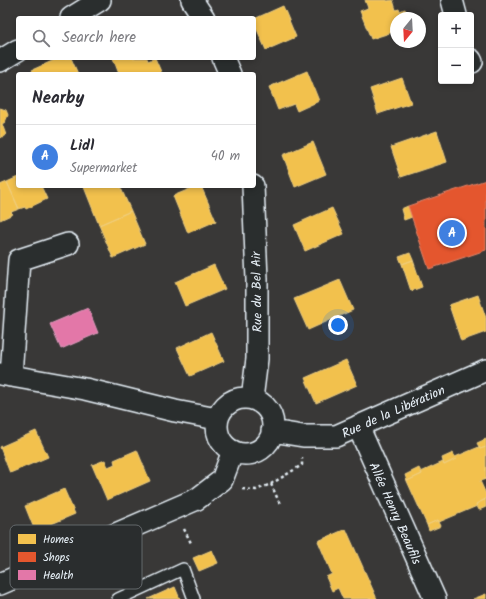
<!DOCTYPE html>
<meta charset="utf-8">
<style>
:root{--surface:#fff;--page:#f7f7f7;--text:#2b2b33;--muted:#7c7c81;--line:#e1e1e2;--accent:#8a5d65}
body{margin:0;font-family:Kalam,sans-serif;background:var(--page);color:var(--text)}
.controls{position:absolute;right:12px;top:12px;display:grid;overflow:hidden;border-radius:4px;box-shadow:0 2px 6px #0003}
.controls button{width:36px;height:36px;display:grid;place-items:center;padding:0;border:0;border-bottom:1px solid var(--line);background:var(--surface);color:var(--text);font:20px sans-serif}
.compass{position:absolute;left:390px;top:12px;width:36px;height:36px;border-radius:50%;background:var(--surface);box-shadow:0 2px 6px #0003;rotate:198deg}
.you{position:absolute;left:338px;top:325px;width:14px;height:14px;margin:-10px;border:3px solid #fff;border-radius:50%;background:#1a73e8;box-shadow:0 0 0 6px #1a73e833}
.badge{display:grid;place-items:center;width:26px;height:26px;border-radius:50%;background:var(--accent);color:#fff;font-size:13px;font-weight:700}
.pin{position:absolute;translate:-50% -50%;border:2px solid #fff;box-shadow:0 1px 4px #0006}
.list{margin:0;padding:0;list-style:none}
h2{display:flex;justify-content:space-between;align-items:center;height:52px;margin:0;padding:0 16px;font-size:17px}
h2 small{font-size:13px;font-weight:400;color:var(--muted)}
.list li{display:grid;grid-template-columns:26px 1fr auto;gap:12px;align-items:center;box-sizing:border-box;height:64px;padding:0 16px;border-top:1px solid var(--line)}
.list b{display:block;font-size:15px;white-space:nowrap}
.list p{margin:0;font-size:13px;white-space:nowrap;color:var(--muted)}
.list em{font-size:13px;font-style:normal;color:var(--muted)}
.icon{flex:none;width:22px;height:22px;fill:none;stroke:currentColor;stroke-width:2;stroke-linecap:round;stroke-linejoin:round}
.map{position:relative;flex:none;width:486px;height:599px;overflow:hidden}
.search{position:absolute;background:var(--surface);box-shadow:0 2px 6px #0003;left:16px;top:16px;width:240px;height:44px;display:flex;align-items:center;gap:10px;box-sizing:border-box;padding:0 14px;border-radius:4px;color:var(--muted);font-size:15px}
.panel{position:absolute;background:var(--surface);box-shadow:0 2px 6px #0003;left:16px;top:72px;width:240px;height:116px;border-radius:4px}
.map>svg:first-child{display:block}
</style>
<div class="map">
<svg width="486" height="599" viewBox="0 0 486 599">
<rect width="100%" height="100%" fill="#393837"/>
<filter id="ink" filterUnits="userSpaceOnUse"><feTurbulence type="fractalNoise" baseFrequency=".025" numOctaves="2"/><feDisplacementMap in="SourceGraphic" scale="8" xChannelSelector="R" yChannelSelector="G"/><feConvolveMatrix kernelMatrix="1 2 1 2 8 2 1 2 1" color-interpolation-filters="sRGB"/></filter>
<g filter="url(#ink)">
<path fill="#f2c14e" stroke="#efcf81" d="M 365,0 L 387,0 L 387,1 L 393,0 L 396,10 L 399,9 L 402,17 L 407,15 L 408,18 L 396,18 L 396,31 L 371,39 L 360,11 L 368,8 Z
M 283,6 L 296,37 L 266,50 L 254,23 L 254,19 Z
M 405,9 L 407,15 L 402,17 L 400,11 Z
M 59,58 L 71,58 L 78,74 L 34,74 L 32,70 Z
M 113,58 L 147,58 L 148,61 L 155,58 L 162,74 L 119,74 Z
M 307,71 L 319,101 L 297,111 L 294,104 L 278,110 L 269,87 Z
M 402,78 L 411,103 L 378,114 L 370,89 Z
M 0,108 L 6,110 L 8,115 L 5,122 L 2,124 L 6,135 L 0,138 Z
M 437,131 L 447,162 L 401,177 L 391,147 Z
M 313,142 L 326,174 L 295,187 L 283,155 Z
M 18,177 L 18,186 L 41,186 L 47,199 L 26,209 L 25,207 L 19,209 L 7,182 Z
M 7,182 L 19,209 L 11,212 L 13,214 L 0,220 L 0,185 Z
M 87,186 L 120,186 L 131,211 L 99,225 L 84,187 Z
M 197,186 L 201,186 L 216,221 L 188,233 L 173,196 Z
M 408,206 L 412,217 L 404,220 L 401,209 Z
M 332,208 L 344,234 L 305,251 L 294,225 Z
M 131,211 L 145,244 L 113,258 L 99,225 Z
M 410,253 L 413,260 L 402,264 L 399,257 Z
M 413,260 L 422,287 L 411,291 L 402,264 Z
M 214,265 L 225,289 L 185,306 L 175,282 Z
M 340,280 L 353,310 L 308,330 L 294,299 Z
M 478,295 L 486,318 L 486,332 L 461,341 L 449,305 Z
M 211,332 L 224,361 L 190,376 L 177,348 Z
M 346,360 L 357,385 L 316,403 L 305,378 Z
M 36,431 L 48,457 L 10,473 L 0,447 Z
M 486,439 L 486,447 L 480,449 L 477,443 Z
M 479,447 L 480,449 L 486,447 L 486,479 L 480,481 L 486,494 L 486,499 L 476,504 L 477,506 L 439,522 L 438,520 L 427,525 L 407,481 L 422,474 L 421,472 L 443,462 L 444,465 L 456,459 L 455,457 Z
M 137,450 L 150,481 L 107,500 L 92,465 L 105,460 L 108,467 L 115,464 L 114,460 Z
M 453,453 L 456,459 L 444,465 L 442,458 Z
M 419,468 L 422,474 L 407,481 L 405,475 Z
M 64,489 L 75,514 L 35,531 L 25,506 Z
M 486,499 L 486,507 L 479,510 L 476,504 Z
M 438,520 L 441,526 L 429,531 L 427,525 Z
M 346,529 L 377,599 L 343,599 L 338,588 L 332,591 L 326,577 L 332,574 L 318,541 Z
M 212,550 L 218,563 L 199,571 L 193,558 Z
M 175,587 L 180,599 L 148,599 Z
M 486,594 L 486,599 L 473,599 Z"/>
<path fill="#e4572e" stroke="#e5856b" d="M 486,180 L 486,250 L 429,269 L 408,206 Z"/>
<path fill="#e377a8" stroke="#e49cc0" d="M 88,308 L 98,333 L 61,349 L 50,324 Z"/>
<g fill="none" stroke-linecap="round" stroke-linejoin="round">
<g stroke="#e8f1f8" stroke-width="14">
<path id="lane" d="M 118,599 L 183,569 L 194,599"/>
</g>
<g stroke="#e8f1f8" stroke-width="24">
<path id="street" d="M 192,0 L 204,18
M 452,0 L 456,15
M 71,18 L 100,0
M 223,58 L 230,74
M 471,60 L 472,62
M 0,61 L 18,50
M 0,374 L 85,389 L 175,411 L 217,419
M 11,376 L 19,260 L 68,244
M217 426a28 28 0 1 1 56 0a28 28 0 1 1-56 0Z
M 252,399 L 257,359 L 257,279 L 253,186
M 358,426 L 435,599
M 272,431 L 303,436 L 336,436 L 486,370
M 0,584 L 197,499 L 222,480 L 233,451"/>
</g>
<path stroke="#e8f1f8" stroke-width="2.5" stroke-dasharray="3 3" stroke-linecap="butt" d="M 271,484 L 280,504
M 242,489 L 256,490 L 271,484 L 302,465 L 302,458
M 184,529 L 191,543"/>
<use href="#lane" stroke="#2a2d2e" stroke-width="11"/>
<use href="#street" stroke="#2a2d2e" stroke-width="21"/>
</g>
</g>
<g text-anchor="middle" stroke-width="4" stroke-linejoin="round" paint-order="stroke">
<g font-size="13" fill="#e8f1f8" stroke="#2a2d2e">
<text transform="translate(256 292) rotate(-91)" y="5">Rue du Bel Air</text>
<text transform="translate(393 411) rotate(-24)" y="5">Rue de la Libération</text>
<text transform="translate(396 513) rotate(66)" y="5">Allée Henry Beaufils</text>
</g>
</g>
<rect x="10" y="525" width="132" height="64" rx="6" fill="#2a2d2e" stroke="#63686b" stroke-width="1"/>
<rect x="18" y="534" width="18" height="10" fill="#f2c14e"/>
<rect x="18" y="552" width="18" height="10" fill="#e4572e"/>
<rect x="18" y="570" width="18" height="10" fill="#e377a8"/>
<g font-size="11" fill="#e8f1f8">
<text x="43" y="543">Homes</text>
<text x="43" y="561">Shops</text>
<text x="43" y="579">Health</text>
</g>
</svg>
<div class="controls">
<button>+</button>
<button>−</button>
</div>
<svg class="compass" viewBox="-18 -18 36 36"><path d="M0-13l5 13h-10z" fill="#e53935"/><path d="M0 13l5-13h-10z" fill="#7c7c81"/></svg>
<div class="you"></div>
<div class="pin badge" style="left:452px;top:233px;background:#3f7fe0">A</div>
<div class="search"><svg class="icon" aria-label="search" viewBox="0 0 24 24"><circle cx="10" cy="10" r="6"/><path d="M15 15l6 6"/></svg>Search here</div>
<section class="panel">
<h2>Nearby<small></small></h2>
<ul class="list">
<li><span class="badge" style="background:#3f7fe0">A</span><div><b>Lidl</b><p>Supermarket</p></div><em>40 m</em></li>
</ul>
</section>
</div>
